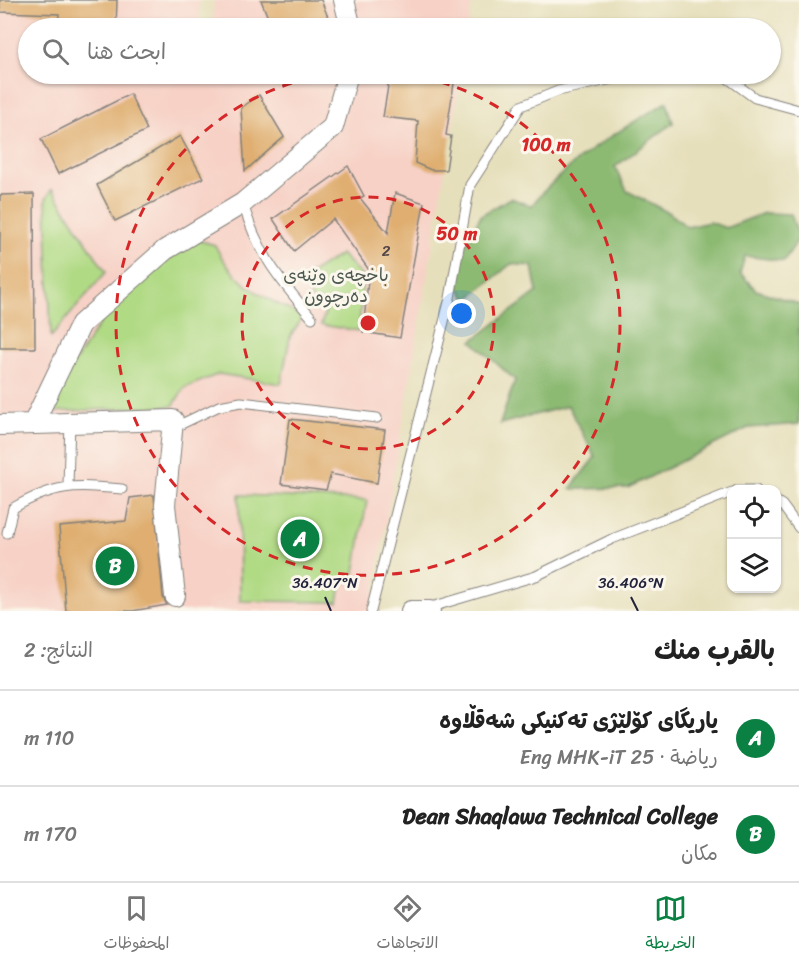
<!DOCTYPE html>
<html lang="ar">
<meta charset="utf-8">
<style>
:root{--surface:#fff;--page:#f6f6f6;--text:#222;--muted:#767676;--line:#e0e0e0;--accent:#0b8043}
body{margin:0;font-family:Sriracha,"Playpen Sans Arabic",sans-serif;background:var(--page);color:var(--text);direction:rtl}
.controls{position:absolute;right:18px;bottom:18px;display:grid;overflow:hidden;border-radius:12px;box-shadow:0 2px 4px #0004}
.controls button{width:54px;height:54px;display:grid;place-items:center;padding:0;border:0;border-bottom:2px solid var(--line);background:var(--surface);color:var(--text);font:30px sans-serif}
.you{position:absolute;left:462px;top:314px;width:21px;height:21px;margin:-15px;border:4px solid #fff;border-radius:50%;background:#1a73e8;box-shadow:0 0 0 9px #1a73e833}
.badge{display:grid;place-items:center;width:39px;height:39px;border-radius:50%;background:var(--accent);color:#fff;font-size:20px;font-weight:700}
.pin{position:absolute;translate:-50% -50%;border:3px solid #fff;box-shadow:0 2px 6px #0006}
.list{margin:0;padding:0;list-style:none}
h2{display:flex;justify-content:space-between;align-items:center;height:78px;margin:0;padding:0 24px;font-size:26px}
h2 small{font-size:20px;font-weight:400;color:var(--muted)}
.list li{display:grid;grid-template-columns:39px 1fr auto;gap:18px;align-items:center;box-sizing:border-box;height:96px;padding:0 24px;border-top:2px solid var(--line)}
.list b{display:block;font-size:22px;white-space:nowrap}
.list p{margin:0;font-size:20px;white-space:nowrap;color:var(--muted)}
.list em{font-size:20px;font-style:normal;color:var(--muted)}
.icon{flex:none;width:33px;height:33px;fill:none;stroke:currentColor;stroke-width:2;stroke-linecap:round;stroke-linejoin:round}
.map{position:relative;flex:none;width:799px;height:611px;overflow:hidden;direction:ltr}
.search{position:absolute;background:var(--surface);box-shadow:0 2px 4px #0004;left:18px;right:18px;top:18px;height:66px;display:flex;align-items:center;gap:15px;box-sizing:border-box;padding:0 21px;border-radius:33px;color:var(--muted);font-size:22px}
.sheet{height:270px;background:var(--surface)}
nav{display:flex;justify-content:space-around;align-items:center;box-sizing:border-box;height:84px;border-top:2px solid var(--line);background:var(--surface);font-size:16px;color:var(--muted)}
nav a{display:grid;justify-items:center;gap:3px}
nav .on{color:var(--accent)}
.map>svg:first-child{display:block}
</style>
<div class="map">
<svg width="799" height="611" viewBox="0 0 799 611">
<rect width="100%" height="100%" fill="#fbf7ec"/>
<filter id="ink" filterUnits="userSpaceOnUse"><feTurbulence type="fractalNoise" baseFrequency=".0167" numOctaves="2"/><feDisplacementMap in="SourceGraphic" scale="12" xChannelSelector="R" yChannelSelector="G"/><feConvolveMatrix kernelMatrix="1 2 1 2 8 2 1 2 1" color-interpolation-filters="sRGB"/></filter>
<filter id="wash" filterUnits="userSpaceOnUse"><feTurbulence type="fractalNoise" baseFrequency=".008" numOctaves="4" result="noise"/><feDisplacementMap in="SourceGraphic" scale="24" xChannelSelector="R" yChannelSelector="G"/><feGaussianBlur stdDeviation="1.35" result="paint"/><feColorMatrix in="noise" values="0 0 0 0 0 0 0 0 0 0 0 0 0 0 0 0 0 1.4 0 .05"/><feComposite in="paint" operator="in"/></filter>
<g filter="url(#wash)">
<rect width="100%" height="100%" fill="#e6dfbb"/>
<path fill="#f7d1c6" d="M 0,0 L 199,0 L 199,27 L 213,22 L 214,0 L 472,0 L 468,28 L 28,28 L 28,74 L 461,74 L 371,611 L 0,611 Z"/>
<path fill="#b1da85" stroke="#6a7e60" stroke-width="1.5" d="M 52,189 L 106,272 L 51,337 L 46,199 Z
M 194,239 L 215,245 C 235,287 264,296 303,317 L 290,337 L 281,384 L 219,374 L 184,388 L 173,406 L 51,412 L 69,371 L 111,305 Z
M 341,254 L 363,277 L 359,331 L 321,325 L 327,307 L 313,301 L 303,278 Z
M 239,495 L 367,500 L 354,578 L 341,584 L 338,602 L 240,601 Z"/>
<path fill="#8cba72" stroke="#576e56" stroke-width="1.5" d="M 667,102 L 673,123 L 615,167 L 627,191 L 671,214 L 687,227 L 710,222 L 726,228 L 764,213 L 791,214 L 799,238 L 784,261 L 745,256 L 740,273 L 756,290 L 799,304 L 799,424 L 748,428 L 628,488 L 570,489 L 595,457 L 568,406 L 500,424 L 515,380 L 472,341 L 537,292 L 532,266 L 511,264 L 467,300 L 454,280 L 463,247 L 481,215 L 511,198 L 531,206 C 568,160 617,132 667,102 Z"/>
<g id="blocks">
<path fill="#dfae70" d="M 0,0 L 117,0 L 116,28 L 58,28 L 59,14 L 0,12 Z
M 261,0 L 321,0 L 328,17 L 302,28 L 272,28 Z
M 390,74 L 429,74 L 455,77 L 446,135 L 451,136 L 446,170 L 431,170 L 415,163 L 418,121 L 383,117 Z
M 130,94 L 147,130 L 58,174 L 41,139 Z
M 259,95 L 284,137 L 245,171 L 241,108 Z
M 180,136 L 203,178 L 115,221 L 97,185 Z
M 348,166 L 364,196 L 360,198 L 388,233 L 395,193 L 424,203 L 400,338 L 363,332 L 369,270 L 333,219 L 294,251 L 273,219 Z
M 34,194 L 35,348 L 0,348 L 0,195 Z
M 290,419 L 385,430 L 377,483 L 331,474 L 326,490 L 281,484 Z
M 154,495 L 163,597 L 167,605 L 132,611 L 66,611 L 59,527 L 126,521 L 130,498 Z"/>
</g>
</g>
<g filter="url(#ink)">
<use href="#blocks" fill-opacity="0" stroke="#84807b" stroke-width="1.5"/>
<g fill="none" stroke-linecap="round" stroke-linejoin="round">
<g stroke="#84807b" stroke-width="11">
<path id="service" d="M 722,74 L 755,98 L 799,110
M 243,203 C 257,253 280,280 312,318
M 173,428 L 219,406 L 241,402 L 377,418
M 68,485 L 70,422
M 737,490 L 756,490
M 776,501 L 782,505 L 799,528
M 7,533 L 13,508 C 57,483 74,485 122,489
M 428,608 L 536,576 L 612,539 L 732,492
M 371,611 L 450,298 L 470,185 L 521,106 L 558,91 L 635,74"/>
</g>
<g stroke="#84807b" stroke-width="22">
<path id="minor" d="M 344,0 L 351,28
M 34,422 L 81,324 L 165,250 L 243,203 L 333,127 L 348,74
M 0,425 L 173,420 L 165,505 L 175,596
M 411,611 L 430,611"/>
</g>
<use href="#service" stroke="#fff" stroke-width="9"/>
<use href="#minor" stroke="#fff" stroke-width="20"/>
</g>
</g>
<path fill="none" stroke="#22223b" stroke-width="2" d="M 325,597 L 331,611M 631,597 L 638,611"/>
<g fill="none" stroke="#d62828" stroke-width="3" stroke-dasharray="10 8">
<circle cx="368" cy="323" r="126"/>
<path d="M405 74A252 252 0 1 1 331 74"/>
</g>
<g text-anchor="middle" stroke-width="6" stroke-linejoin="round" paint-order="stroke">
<g font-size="15" fill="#514548">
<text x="386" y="256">2</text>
</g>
<g font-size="18" fill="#4d5951" stroke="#fbf7ec">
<text x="336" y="281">باخچەی وێنەی<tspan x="336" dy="21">دەرچوون</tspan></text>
</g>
</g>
<g font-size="15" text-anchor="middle" fill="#22223b" stroke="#fbf7ec" stroke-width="6" stroke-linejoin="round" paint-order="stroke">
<text x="325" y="588">36.407°N</text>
<text x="631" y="588">36.406°N</text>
</g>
<circle cx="368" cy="323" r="9" fill="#d62828" stroke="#fbf7ec" stroke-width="3"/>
<g font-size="18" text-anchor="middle" font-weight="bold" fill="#d62828" stroke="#fbf7ec" stroke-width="6" stroke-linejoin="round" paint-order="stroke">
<text x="546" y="151">100 m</text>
<text x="457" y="240">50 m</text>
</g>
</svg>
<div class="controls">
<button><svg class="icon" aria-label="locate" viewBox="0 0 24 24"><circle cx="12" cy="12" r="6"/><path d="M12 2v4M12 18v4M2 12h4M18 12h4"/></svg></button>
<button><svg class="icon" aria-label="layers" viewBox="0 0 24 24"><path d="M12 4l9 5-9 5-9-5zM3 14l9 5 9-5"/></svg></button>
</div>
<div class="you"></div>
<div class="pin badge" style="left:300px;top:539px">A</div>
<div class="pin badge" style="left:115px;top:566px">B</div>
<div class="search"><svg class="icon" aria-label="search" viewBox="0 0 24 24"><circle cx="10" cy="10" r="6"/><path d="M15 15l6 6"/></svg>ابحث هنا</div>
</div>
<section class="sheet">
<h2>بالقرب منك<small>النتائج: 2</small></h2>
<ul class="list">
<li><span class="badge">A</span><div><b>یاریگای کۆلێژی تەکنیکی شەقڵاوە</b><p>رياضة · Eng MHK-iT 25</p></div><em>110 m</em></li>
<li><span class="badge">B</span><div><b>Dean Shaqlawa Technical College</b><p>مكان</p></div><em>170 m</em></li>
</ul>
</section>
<nav>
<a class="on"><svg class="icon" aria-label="map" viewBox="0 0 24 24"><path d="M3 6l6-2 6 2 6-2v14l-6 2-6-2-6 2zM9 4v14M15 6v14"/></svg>الخريطة</a>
<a><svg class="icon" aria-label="directions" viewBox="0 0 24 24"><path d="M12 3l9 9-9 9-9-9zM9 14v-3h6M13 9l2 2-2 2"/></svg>الاتجاهات</a>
<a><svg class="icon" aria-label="saved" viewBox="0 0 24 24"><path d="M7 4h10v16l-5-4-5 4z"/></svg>المحفوظات</a>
</nav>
